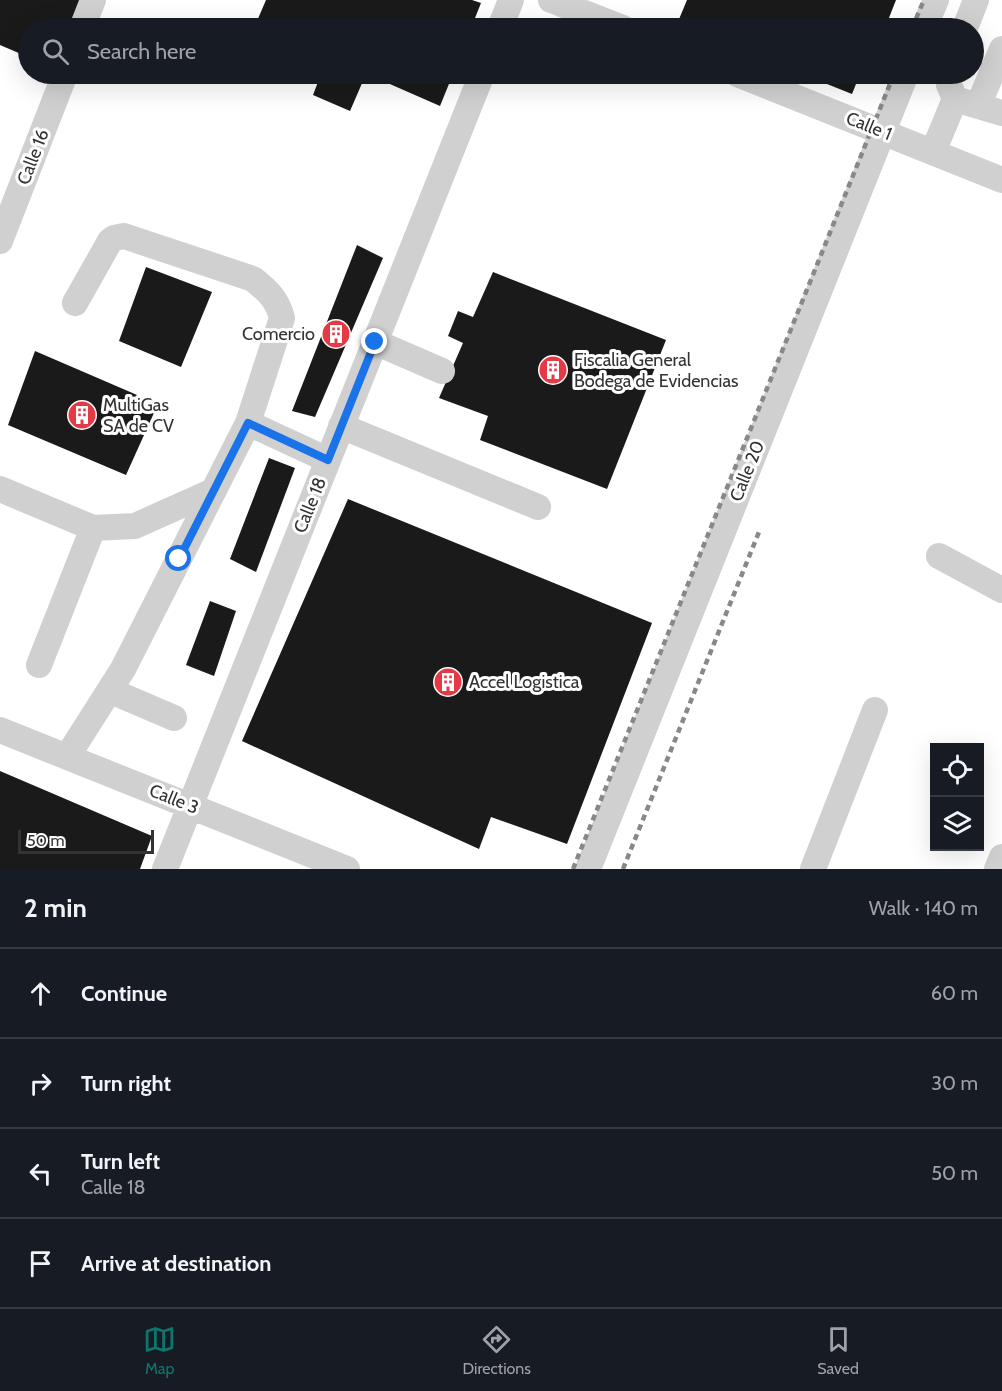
<!DOCTYPE html>
<meta charset="utf-8">
<style>
:root{--surface:#171b24;--page:#242831;--text:#f1f3f6;--muted:#9ea1a6;--line:#363941;--accent:#0f766e}
body{margin:0;font-family:Cabin,sans-serif;background:var(--page);color:var(--text)}
.controls{position:absolute;right:18px;bottom:18px;display:grid;overflow:hidden;border-radius:0px;box-shadow:0 6px 24px #0002}
.controls button{width:54px;height:54px;display:grid;place-items:center;padding:0;border:0;border-bottom:2px solid var(--line);background:var(--surface);color:var(--text);font:30px sans-serif}
.scale{position:absolute;left:18px;bottom:15px;width:136px;box-sizing:border-box;padding-left:6px;border:3px solid #333;border-top:0;font-size:16px;line-height:21px;white-space:nowrap;color:#333;-webkit-text-stroke:4px #fff;paint-order:stroke}
.stop{position:absolute;width:18px;height:18px;margin:-14px;border:4px solid #1a73e8;border-radius:50%;background:#fff}
.stop.end{background:#1a73e8;border-color:#fff;box-shadow:0 2px 6px #0008}
.list{margin:0;padding:0;list-style:none}
h2{display:flex;justify-content:space-between;align-items:center;height:78px;margin:0;padding:0 24px;font-size:26px}
h2 small{font-size:20px;font-weight:400;color:var(--muted)}
.list li{display:grid;grid-template-columns:39px 1fr auto;gap:18px;align-items:center;box-sizing:border-box;height:90px;padding:0 24px;border-top:2px solid var(--line)}
.list b{display:block;font-size:22px;white-space:nowrap}
.list p{margin:0;font-size:20px;white-space:nowrap;color:var(--muted)}
.list em{font-size:20px;font-style:normal;color:var(--muted)}
.icon{flex:none;width:33px;height:33px;fill:none;stroke:currentColor;stroke-width:2;stroke-linecap:round;stroke-linejoin:round}
.map{position:relative;flex:none;width:1002px;height:869px;overflow:hidden}
.search{position:absolute;background:var(--surface);box-shadow:0 6px 24px #0002;left:18px;right:18px;top:18px;height:66px;display:flex;align-items:center;gap:15px;box-sizing:border-box;padding:0 21px;border-radius:33px;color:var(--muted);font-size:22px}
.sheet{height:438px;background:var(--surface)}
nav{display:flex;justify-content:space-around;align-items:center;box-sizing:border-box;height:84px;border-top:2px solid var(--line);background:var(--surface);font-size:16px;color:var(--muted)}
nav a{display:grid;justify-items:center;gap:3px}
nav .on{color:var(--accent)}
.map>svg:first-child{display:block}
</style>
<div class="map">
<svg width="1002" height="869" viewBox="0 0 1002 869">
<rect width="100%" height="100%" fill="#fff"/>
<path fill="#1a1a1a" d="M 0,0 L 83,0 L 72,28 L 28,28 L 28,57 L 0,45 Z
M 266,0 L 472,0 L 481,3 L 471,28 L 254,28 Z
M 687,0 L 896,0 L 885,28 L 687,28 L 677,24 Z
M 321,74 L 366,74 L 350,111 L 313,95 Z
M 367,74 L 453,74 L 440,106 Z
M 802,74 L 860,74 L 852,94 Z
M 357,245 L 383,258 L 315,417 L 292,411 Z
M 146,267 L 212,292 L 181,367 L 119,341 Z
M 493,272 L 666,340 L 607,489 L 480,440 L 488,416 L 439,398 L 463,343 L 448,336 L 458,311 L 473,317 Z
M 35,351 L 158,404 L 126,475 L 8,425 Z
M 269,458 L 295,468 L 256,572 L 230,559 Z
M 348,499 L 652,623 L 567,844 L 491,817 L 479,849 L 242,741 Z
M 210,601 L 236,611 L 214,676 L 186,665 Z
M 0,771 L 152,836 L 140,869 L 0,869 Z"/>
<g fill="none" stroke-linecap="round" stroke-linejoin="round">
<path stroke="#d0d0d0" stroke-width="26" d="M 551,0 L 623,28
M 82,28 L 93,0
M 500,28 L 511,0
M 924,28 L 936,0
M 965,28 L 976,0
M 737,74 L 1002,180
M 948,74 L 949,85 L 955,99 L 1002,113
M 978,106 L 1002,49
M 933,152 L 955,99
M 0,241 L 65,74
M 375,342 L 442,371
M 248,423 L 328,460
M 341,426 L 538,507
M 0,489 L 93,528 L 135,526 L 213,491
M 939,556 L 1002,590
M 39,665 L 93,528
M 111,691 L 174,718
M 0,730 L 347,869
M 67,757 L 123,669 L 248,423 L 282,318 C 277,299 268,291 253,279 L 124,236 L 114,238 L 110,241 L 75,303
M 165,869 L 482,74
M 588,869 L 906,74
M 813,869 L 875,710
M 997,869 L 1002,857"/>
<path stroke="#888" stroke-width="4.5" stroke-dasharray="6 4.5" stroke-linecap="butt" d="M 912,28 L 924,0
M 573,869 L 894,74
M 623,869 L 759,532"/>
</g>
<g fill="none" stroke-linecap="round" stroke-linejoin="round">
<path stroke="#1a73e8" stroke-width="8" d="M 179,559 L 248,423 L 328,460 L 375,342"/>
</g>
<defs>
<g id="building-disc" transform="scale(1.5)"><circle r="9.5" fill="#e63946" stroke="#fff"/><path d="M-4-6H4V6H1V3H-1V6H-4ZM-2.5-4.3h1.7v1.8h-1.7ZM.8-4.3h1.7v1.8H.8ZM-2.5-1h1.7V.8h-1.7ZM.8-1h1.7V.8H.8Z" fill="#fff"/></g>
</defs>
<g fill-rule="evenodd">
<use href="#building-disc" x="336" y="334"/>
<use href="#building-disc" x="553" y="370"/>
<use href="#building-disc" x="82" y="415"/>
<use href="#building-disc" x="448" y="682"/>
</g>
<g text-anchor="middle" stroke-width="6" stroke-linejoin="round" paint-order="stroke">
<g font-size="18" fill="#333" stroke="#fff">
<text transform="translate(869 126) rotate(22)" y="6">Calle 1</text>
<text transform="translate(33 157) rotate(-69)" y="6">Calle 16</text>
<text transform="translate(747 471) rotate(-68)" y="6">Calle 20</text>
<text transform="translate(310 505) rotate(-68)" y="6">Calle 18</text>
<text transform="translate(174 799) rotate(22)" y="6">Calle 3</text>
</g>
<g font-size="18" fill="#333" stroke="#fff" text-anchor="start">
<text x="315" y="340" text-anchor="end">Comercio</text>
<text x="574" y="366">Fiscalia General<tspan x="574" dy="21">Bodega de Evidencias</tspan></text>
<text x="103" y="411">MultiGas<tspan x="103" dy="21">SA de CV</tspan></text>
<text x="469" y="688">Accel Logistica</text>
</g>
</g>
</svg>
<div class="controls">
<button><svg class="icon" aria-label="locate" viewBox="0 0 24 24"><circle cx="12" cy="12" r="6"/><path d="M12 2v4M12 18v4M2 12h4M18 12h4"/></svg></button>
<button><svg class="icon" aria-label="layers" viewBox="0 0 24 24"><path d="M12 4l9 5-9 5-9-5zM3 14l9 5 9-5"/></svg></button>
</div>
<div class="scale">50 m</div>
<div class="stop" style="left:179px;top:559px"></div>
<div class="stop end" style="left:375px;top:342px"></div>
<div class="search"><svg class="icon" aria-label="search" viewBox="0 0 24 24"><circle cx="10" cy="10" r="6"/><path d="M15 15l6 6"/></svg>Search here</div>
</div>
<section class="sheet">
<h2>2 min<small>Walk · 140 m</small></h2>
<ul class="list">
<li><svg class="icon" aria-label="ahead" viewBox="0 0 24 24"><path d="M12 20V5M6 11l6-6 6 6"/></svg><div><b>Continue</b></div><em>60 m</em></li>
<li><svg class="icon" aria-label="right" viewBox="0 0 24 24"><path d="M7 20v-9h11M14 6l5 5-5 5"/></svg><div><b>Turn right</b></div><em>30 m</em></li>
<li><svg class="icon" aria-label="left" viewBox="0 0 24 24"><path d="M17 20v-9H6M10 6l-5 5 5 5"/></svg><div><b>Turn left</b><p>Calle 18</p></div><em>50 m</em></li>
<li><svg class="icon" aria-label="arrive" viewBox="0 0 24 24"><path d="M6 21V4h12l-3 4 3 4H6"/></svg><div><b>Arrive at destination</b></div></li>
</ul>
</section>
<nav>
<a class="on"><svg class="icon" aria-label="map" viewBox="0 0 24 24"><path d="M3 6l6-2 6 2 6-2v14l-6 2-6-2-6 2zM9 4v14M15 6v14"/></svg>Map</a>
<a><svg class="icon" aria-label="directions" viewBox="0 0 24 24"><path d="M12 3l9 9-9 9-9-9zM9 14v-3h6M13 9l2 2-2 2"/></svg>Directions</a>
<a><svg class="icon" aria-label="saved" viewBox="0 0 24 24"><path d="M7 4h10v16l-5-4-5 4z"/></svg>Saved</a>
</nav>
